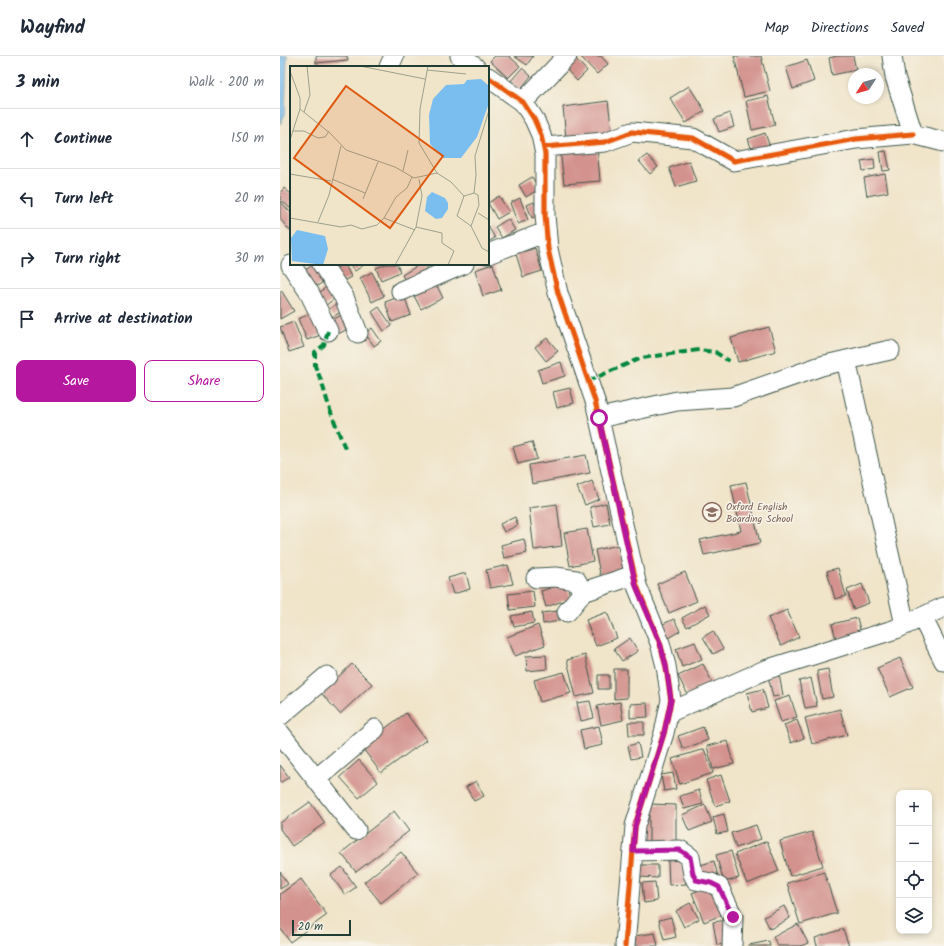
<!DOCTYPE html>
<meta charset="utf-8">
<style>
:root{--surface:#fff;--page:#f6f6f7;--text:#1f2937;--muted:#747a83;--line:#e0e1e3;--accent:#b5179e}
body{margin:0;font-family:Kalam,sans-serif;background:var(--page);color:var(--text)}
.controls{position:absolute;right:12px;bottom:12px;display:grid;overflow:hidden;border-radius:8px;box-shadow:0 2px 6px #0003}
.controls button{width:36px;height:36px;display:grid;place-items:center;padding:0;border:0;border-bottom:1px solid var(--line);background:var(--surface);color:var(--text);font:20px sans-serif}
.compass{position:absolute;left:568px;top:12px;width:36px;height:36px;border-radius:50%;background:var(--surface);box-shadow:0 2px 6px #0003;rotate:234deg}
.scale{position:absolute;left:12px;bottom:10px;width:59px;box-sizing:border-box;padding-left:4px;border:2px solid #1f3d34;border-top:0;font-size:11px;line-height:14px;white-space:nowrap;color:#1f3d34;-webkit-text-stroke:3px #f7f3e8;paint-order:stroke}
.stop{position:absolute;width:12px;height:12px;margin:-9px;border:3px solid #b5179e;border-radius:50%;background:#fff}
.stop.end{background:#b5179e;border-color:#fff;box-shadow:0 1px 4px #0008}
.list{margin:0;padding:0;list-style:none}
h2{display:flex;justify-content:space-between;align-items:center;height:52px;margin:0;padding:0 16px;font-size:17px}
h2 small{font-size:13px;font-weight:400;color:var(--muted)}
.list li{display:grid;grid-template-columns:26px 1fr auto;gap:12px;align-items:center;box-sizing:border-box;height:60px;padding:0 16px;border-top:1px solid var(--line)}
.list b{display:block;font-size:15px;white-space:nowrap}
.list em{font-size:13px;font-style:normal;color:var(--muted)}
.actions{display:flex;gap:8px;padding:12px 16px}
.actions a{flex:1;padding:9px 0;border:1px solid var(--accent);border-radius:8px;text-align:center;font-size:14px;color:var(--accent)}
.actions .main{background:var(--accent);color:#fff}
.icon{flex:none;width:22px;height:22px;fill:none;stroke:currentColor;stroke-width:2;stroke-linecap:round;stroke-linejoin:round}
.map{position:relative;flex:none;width:664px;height:890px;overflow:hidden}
header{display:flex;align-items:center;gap:24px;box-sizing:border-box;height:56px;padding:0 20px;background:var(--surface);border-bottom:1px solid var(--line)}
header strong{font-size:19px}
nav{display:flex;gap:22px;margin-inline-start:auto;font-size:14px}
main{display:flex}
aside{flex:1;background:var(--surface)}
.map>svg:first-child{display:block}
</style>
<header>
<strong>Wayfind</strong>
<nav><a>Map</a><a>Directions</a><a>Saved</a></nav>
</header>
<main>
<aside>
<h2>3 min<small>Walk · 200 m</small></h2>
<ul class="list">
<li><svg class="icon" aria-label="ahead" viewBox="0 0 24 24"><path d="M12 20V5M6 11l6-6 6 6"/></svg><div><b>Continue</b></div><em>150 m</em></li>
<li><svg class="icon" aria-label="left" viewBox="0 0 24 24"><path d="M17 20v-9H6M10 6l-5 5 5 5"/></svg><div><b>Turn left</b></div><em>20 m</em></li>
<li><svg class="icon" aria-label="right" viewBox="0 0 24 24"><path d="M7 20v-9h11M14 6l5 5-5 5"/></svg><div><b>Turn right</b></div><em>30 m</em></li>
<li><svg class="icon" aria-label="arrive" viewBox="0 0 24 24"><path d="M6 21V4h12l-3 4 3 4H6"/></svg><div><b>Arrive at destination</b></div></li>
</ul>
<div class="actions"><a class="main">Save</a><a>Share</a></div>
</aside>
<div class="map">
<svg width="664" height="890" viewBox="0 0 664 890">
<rect width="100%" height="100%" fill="#f7f3e8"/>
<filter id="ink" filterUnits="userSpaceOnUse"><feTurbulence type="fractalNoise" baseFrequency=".025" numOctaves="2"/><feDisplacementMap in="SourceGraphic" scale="8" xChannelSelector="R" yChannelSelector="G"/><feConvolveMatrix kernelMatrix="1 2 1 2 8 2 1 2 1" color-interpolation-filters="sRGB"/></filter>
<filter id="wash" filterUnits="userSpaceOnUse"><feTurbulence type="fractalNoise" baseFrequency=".012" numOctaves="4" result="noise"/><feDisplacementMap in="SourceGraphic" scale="16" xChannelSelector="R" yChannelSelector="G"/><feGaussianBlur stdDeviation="0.9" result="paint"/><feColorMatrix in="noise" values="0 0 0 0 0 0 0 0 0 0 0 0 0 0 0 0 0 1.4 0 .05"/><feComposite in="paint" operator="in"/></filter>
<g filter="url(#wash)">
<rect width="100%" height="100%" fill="#f0e4c9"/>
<path fill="#7abef0" stroke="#4c7e92" d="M 0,0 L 7,0 L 5,58 L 0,68 Z"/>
<g id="blocks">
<path fill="#d3928d" d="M 36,0 L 67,0 L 68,4 L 36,7 Z
M 215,0 L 229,0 L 240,10 L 228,22 L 210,5 Z
M 234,0 L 253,0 L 247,9 Z
M 300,0 L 321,0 L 328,8 L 317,18 Z
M 454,0 L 481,0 L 490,35 L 464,41 Z
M 557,0 L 573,0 L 576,14 L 552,19 L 549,2 Z
M 294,1 L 307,15 L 297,25 L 284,11 Z
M 527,4 L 534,25 L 513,33 L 506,11 Z
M 242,12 L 251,20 L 239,35 L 230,26 Z
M 409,30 L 425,55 L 406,67 L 390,42 Z
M 488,40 L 495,69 L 472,74 L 466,45 Z
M 328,45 L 332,77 L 286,82 L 283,51 Z
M 450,57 L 454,71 L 439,76 L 434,63 Z
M 485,77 L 490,91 L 473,97 L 468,83 Z
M 317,90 L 320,125 L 284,128 L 280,93 Z
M 606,95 L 610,114 L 603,115 L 600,96 Z
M 367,99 L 378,111 L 370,118 L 359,105 Z
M 594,103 L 595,113 L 583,115 L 581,105 Z
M 409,105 L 416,125 L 396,131 L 389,112 Z
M 605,118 L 608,136 L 587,140 L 584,122 Z
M 252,121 L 259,133 L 246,141 L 239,129 Z
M 4,132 L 11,138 L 11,153 L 0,143 L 0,137 Z
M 219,140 L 229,156 L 217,163 L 208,147 Z
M 240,142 L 248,164 L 238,168 L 230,147 Z
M 0,145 L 11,157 L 11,176 L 0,163 Z
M 254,146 L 259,159 L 252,162 L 247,149 Z
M 228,163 L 235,174 L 222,182 L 215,171 Z
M 208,170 L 215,182 L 208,186 Z
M 255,192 L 262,215 L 243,221 L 236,198 Z
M 34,208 L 50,221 L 33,233 L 21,217 Z
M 63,208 L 65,208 L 71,221 L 61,226 L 54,213 Z
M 69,208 L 85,208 L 75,215 Z
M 106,208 L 117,208 L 120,216 L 101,224 L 96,212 Z
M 140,208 L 145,208 L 150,217 L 129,231 L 122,219 Z
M 213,208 L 221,234 L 203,240 L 195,214 Z
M 92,216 L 104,240 L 92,246 L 80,222 Z
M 155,226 L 163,242 L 141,253 L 133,238 Z
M 50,228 L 59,239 L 45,250 L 36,239 Z
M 1,234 L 14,255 L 0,263 L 0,235 Z
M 124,239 L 131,259 L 112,266 L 105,246 Z
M 62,244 L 67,251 L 53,261 L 48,254 Z
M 99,251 L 112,270 L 104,275 L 92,256 Z
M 37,255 L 46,277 L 27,284 L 18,263 Z
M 65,257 L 72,271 L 54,280 L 47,267 Z
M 14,266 L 24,291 L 9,296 L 0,271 Z
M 489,271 L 496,295 L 458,306 L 451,282 Z
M 92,272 L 101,285 L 94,290 L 85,277 Z
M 267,282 L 278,295 L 266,305 L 255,291 Z
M 281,306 L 285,320 L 262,327 L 258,314 Z
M 290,332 L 294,347 L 277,352 L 273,336 Z
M 252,386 L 257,403 L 238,408 L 233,391 Z
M 306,399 L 310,417 L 252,428 L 249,409 Z
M 312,425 L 319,443 L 305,449 L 297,431 Z
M 466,426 L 480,487 L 424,499 L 420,484 L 461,475 L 451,429 Z
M 326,447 L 330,468 L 314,471 L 310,451 Z
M 277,448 L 282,490 L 254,494 L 249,452 Z
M 235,461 L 238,469 L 224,476 L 220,468 Z
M 307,473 L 313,505 L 290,510 L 284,477 Z
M 244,483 L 247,497 L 224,502 L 221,489 Z
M 339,489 L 345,517 L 321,522 L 315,494 Z
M 228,509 L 233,528 L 210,532 L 206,514 Z
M 558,512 L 566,540 L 555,543 L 547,515 Z
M 405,516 L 417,545 L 389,557 L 377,528 Z
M 186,517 L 190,533 L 173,538 L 168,522 Z
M 286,527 L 291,542 L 266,551 L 261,535 Z
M 582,528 L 589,547 L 573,553 L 567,534 Z
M 253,535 L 255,551 L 230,554 L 228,538 Z
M 425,549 L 430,558 L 407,571 L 402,562 Z
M 507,554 L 519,581 L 501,590 L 488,562 Z
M 277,555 L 279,565 L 263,568 L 262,557 Z
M 252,556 L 254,567 L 234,571 L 231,560 Z
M 327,556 L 337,582 L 316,590 L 306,564 Z
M 577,562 L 581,577 L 556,583 L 552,568 Z
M 394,563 L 400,575 L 388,582 L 381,569 Z
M 258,569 L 265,589 L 235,600 L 227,581 Z
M 433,575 L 443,593 L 433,598 L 423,581 Z
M 350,582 L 358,595 L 342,605 L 334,593 Z
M 415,586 L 422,603 L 402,611 L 396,593 Z
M 266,599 L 267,613 L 247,615 L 246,600 Z
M 305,599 L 314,637 L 296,641 L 287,604 Z
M 620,602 L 633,631 L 610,641 L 597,612 Z
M 72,608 L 92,628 L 60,658 L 41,637 Z
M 423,608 L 433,628 L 409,641 L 398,620 Z
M 334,613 L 347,613 L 347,642 L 334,643 Z
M 548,613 L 553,641 L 542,643 L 537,615 Z
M 284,616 L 291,637 L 260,646 L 254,624 Z
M 499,618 L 503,639 L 493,641 L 488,620 Z
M 318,619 L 329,619 L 329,633 L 318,633 Z
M 531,622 L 537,650 L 525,652 L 519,625 Z
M 483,633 L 488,652 L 472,656 L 467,637 Z
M 510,640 L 517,661 L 501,666 L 494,645 Z
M 310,645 L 314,662 L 301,665 L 297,647 Z
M 340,646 L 343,664 L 321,669 L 317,650 Z
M 367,647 L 368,661 L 350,662 L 350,648 Z
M 560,653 L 567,679 L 532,688 L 525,662 Z
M 126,657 L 146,684 L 101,717 L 81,690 Z
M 517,664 L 524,682 L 511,687 L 504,669 Z
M 348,666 L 364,666 L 364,679 L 349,679 Z
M 319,670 L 323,689 L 304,693 L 300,674 Z
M 423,671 L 428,684 L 403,693 L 398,680 Z
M 448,685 L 454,708 L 433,713 L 427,690 Z
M 358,687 L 361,701 L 351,703 L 348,690 Z
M 424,693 L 433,717 L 400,728 L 392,703 Z
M 79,704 L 98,726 L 79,742 L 60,721 Z
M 0,709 L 9,721 L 0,727 Z
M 393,717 L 396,733 L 384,735 L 381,719 Z
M 441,719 L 450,745 L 435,750 L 426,724 Z
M 196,725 L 204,740 L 194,745 L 186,731 Z
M 419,734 L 423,748 L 404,753 L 400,740 Z
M 30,746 L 45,767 L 12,790 L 0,773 L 0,767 Z
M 369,748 L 396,749 L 396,787 L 369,786 Z
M 425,749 L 432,766 L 409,775 L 402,759 Z
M 114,755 L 129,775 L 76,816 L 61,797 Z
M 444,758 L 448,776 L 437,778 L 433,761 Z
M 476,769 L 481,783 L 456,792 L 451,777 Z
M 532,776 L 543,810 L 510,820 L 500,785 Z
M 487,785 L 499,815 L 467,828 L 455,798 Z
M 451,795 L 459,822 L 444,826 L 436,799 Z
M 121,796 L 138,817 L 101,847 L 84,826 Z
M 405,804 L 406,828 L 389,829 L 388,805 Z
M 434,805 L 438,820 L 422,825 L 417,810 Z
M 361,809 L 378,809 L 378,822 L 360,821 Z
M 62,811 L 76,831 L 65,839 L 51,819 Z
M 0,816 L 8,828 L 0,833 Z
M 544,816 L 557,857 L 520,868 L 507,827 Z
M 21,823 L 47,859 L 10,886 L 0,872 L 0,838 Z
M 375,826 L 377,845 L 364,847 L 362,827 Z
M 432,829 L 444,858 L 424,866 L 412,837 Z
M 410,847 L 419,863 L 404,871 L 396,855 Z
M 504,850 L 510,862 L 490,873 L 484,861 Z
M 391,861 L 396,881 L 384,884 L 379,864 Z
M 448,864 L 450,888 L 437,889 L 433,866 Z
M 518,868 L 528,887 L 521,890 L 498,890 L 493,881 Z
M 563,873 L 569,890 L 537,890 L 535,882 Z
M 375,877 L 378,890 L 356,890 L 354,880 Z
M 489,885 L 490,890 L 469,890 L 469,889 Z"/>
</g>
</g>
<g filter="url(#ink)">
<use href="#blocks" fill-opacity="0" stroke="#3e564a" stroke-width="1"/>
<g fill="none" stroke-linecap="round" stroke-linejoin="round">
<g stroke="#3e564a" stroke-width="21">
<path id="minor" d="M 180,0 L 195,11
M 612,0 L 615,21 L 633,78 L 664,86
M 109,11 L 114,0
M 208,21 L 243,46 L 254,63 L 261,79 L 265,98 L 265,159 L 268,193 L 278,237 L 315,345 L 357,530 L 380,587 L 386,610 L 391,644 L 384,677 L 355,770 L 345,890
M 243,46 L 287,0
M 264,91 L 325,86 L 352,76 L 413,82 L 454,105 L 576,83 L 633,78
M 208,198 L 266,176
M 42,208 L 64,241 L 78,277
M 11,209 L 29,236 L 48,275
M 121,235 L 184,208
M 566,304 L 625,569
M 319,362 L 397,345 L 453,341 L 541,310 L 610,294
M 256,522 L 276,521 L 296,524 L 303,536
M 287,556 L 303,536 L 354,519
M 642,561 L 664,605
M 388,657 L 485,614 L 616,573 L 664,551
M 0,660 L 47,620
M 0,677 L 76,774
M 36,723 L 95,673
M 353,795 L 400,794 L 410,801 L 413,818 L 416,824 L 431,827 L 439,831 L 453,861 L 452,890"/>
</g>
<use href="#minor" stroke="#fff" stroke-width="19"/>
<path stroke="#00873e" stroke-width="4" stroke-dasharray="8 4" stroke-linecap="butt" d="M 48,275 L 44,289 L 35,296 L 35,310 L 41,324 L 50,354 L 66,395
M 308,325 L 361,302 L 419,294 L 435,296 L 449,305"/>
<g stroke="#f7f3e8" stroke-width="8">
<path id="cycleway" d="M 208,21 L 243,46 L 254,63 L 261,79 L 265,98 L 265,159 L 268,193 L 278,237 L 315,345 L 357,530 L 380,587 L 386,610 L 391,644 L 384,677 L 355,770 L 345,890
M 264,91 L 325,86 L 352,76 L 413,82 L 454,105 L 576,83 L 633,78"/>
</g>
<use href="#cycleway" stroke="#e8590c" stroke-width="5"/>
</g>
</g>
<g fill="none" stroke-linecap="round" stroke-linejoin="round" filter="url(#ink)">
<path stroke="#b5179e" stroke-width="5" d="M 319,362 L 356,530 L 380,587 L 386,610 L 391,644 L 384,677 L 355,770 L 353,795 L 400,794 L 410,801 L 413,818 L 416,824 L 431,827 L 439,831 L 453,861"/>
</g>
<defs>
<g id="school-ring" transform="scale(1)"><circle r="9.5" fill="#f7f3e8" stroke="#8d6e63" stroke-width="1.5"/><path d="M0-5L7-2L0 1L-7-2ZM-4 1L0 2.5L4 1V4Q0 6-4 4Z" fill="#8d6e63"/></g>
</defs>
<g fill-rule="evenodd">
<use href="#school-ring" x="432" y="456"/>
</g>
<g text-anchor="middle" stroke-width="3" stroke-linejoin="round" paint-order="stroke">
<g font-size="10" fill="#785e54" stroke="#f7f3e8" text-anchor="start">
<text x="446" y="454">Oxford English<tspan x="446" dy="12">Boarding School</tspan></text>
</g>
</g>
<g transform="translate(10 10)">
<rect width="199" height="199" fill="#f0e4c9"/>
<path d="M 191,13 L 199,20 L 199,37 L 187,71 L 171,92 L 153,92 L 140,78 L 139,49 L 143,33 L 156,19 L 174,18 L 177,14 ZM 142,126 L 155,132 L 158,137 L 158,143 L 152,152 L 146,153 L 135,145 L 137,131 ZM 7,164 L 35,170 L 38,183 L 33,199 L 2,195 L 1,172 Z" fill="#7abef0"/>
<path fill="none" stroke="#9ca18d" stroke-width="1" d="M 70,0 L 135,13M 138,0 L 130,43 L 129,77 L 147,107 L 161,116 L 174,130 L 167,150 L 181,160 L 192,182 L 199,186M 137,4 L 176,8M 0,5 L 10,32 L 10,43 L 0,74M 10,43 L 41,68 L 56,84 L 105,101 L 124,112 L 147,107M 14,46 L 20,29 L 17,0M 3,65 L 14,65 L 28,72 L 35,71 L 39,65M 113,105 L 118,84M 0,108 L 41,115M 42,113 L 75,127M 174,130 L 184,127 L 186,109 L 185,90 L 199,44M 73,133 L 88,96M 188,147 L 199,154M 0,152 L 51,161 L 61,159 L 72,163 L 87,159 L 94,152 L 125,164M 94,152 L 106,131 L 117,122 L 122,111M 28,156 L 39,129 L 51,80M 181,160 L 189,139 L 188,129 L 184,127M 126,161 L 152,167 L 152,177 L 164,185 L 158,199M 105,199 L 126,161 L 132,130 L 129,113"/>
<path fill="#de580e" fill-opacity="0.15" stroke="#de580e" stroke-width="2" d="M 56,20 L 153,90 L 100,162 L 4,92 Z"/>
<rect width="199" height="199" fill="none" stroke="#1f3d34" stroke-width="2"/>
</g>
</svg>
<div class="controls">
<button>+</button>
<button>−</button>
<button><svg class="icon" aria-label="locate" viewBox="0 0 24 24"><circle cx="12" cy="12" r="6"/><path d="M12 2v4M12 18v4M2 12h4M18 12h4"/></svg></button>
<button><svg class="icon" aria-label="layers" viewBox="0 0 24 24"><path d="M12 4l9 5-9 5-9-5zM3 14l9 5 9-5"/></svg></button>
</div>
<svg class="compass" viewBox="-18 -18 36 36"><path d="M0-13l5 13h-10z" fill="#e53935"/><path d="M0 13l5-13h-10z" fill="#747a83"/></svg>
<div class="scale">20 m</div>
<div class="stop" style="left:319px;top:362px"></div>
<div class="stop end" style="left:453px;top:861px"></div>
</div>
</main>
